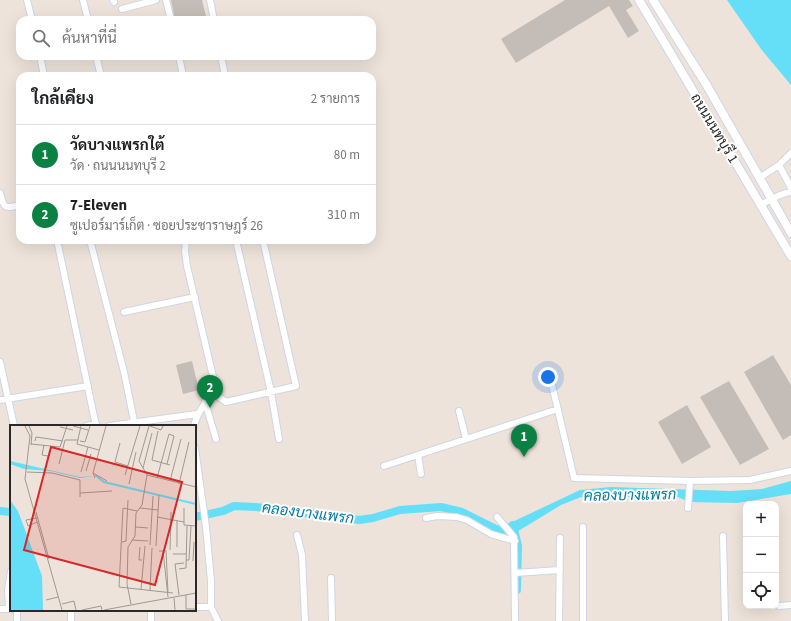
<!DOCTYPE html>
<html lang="th">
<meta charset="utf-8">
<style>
:root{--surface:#fff;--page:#f6f6f6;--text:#202124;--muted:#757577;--line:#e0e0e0;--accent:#0b8043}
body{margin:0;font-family:"Source Sans 3",Sarabun,sans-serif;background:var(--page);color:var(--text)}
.controls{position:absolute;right:12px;bottom:12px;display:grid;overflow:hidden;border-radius:8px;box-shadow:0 4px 16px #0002}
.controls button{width:36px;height:36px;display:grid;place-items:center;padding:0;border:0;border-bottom:1px solid var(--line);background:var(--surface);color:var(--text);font:20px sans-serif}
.you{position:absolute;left:548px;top:377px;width:14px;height:14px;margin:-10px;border:3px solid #fff;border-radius:50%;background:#1a73e8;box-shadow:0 0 0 6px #1a73e833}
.badge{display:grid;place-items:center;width:26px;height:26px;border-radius:50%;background:var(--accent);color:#fff;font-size:13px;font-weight:700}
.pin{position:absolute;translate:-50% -33px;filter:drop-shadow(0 1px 2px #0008)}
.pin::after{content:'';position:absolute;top:21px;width:14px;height:12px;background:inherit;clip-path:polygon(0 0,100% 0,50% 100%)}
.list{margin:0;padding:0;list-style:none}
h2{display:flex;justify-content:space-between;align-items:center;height:52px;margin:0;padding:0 16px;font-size:17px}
h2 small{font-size:13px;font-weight:400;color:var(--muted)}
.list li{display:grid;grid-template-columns:26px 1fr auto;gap:12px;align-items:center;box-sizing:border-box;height:60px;padding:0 16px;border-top:1px solid var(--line)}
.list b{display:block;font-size:15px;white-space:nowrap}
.list p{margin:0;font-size:13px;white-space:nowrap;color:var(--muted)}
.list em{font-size:13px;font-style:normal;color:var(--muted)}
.icon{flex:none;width:22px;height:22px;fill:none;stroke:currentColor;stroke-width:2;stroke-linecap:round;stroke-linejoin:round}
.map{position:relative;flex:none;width:791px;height:621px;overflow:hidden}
.search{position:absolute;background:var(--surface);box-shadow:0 4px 16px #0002;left:16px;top:16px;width:360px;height:44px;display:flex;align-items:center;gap:10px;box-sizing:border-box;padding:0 14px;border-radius:12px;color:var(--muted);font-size:15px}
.panel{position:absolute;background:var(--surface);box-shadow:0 4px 16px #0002;left:16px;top:72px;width:360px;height:172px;border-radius:12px}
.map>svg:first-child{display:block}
</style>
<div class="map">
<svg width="791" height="621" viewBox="0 0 791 621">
<rect width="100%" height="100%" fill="#ede3da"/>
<path fill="#64dff7" d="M 727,0 L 791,0 L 791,85 L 761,49 Z
M 791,481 L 791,494 L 737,503 L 689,502 L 678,497 L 581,497 L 561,505 L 520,530 L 513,532 L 508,524 L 580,490 L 611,487 L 731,491 L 762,489 Z"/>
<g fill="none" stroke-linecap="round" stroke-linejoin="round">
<path stroke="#64dff7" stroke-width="8" d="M 0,511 L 11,512
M 195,517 L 223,511 L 234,506 L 256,507 L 359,520 L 373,518 L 400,510 L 441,507 L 462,512 L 496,529 L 503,530 L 513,526
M 513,525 L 518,546 L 517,590"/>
</g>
<path fill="#c4bdb7" d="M 171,0 L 202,0 L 207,20 L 175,20 Z
M 565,0 L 629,0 L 633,6 L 626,10 L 639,31 L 628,38 L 609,6 L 516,63 L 501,39 Z
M 773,355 L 791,385 L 791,435 L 783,440 L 744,372 Z
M 192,361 L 199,390 L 183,394 L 176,365 Z
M 729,381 L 769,449 L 740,465 L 700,397 Z
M 687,405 L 711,447 L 682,464 L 658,422 Z"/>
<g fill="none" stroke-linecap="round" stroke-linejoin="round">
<g stroke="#cfd5e4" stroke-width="8">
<path id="street" d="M 27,0 L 32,20
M 83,0 L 88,20
M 113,0 L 114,2
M 166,0 L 171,20
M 210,0 L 214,20
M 122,9 L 156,0
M 40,56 L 44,76
M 96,56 L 101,76
M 179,56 L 183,76
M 221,56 L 225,76
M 779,165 L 791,188
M 759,178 L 779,165 L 791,153
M 0,193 C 4,208 4,209 20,205
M 761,205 C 770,200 780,193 791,192
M 57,240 L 96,426
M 90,240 L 124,372 L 135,426
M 186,240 L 185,251 L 187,266 L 214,381 C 213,398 197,409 194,426
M 236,240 L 271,392 L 279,439
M 124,312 L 195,297
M 0,362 L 14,426
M 552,385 L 574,478 L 690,481 L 750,480 L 791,471
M 212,392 L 226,402 L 296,386 L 263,240
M 0,400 L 88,386
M 205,402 L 216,439
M 459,411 L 466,439
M 86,426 L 96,424
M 109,426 L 197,414
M 195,448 L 206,527 L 211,581 L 211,607 L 218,621
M 418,455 L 421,474
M 384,466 L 558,409
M 688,508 L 690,481
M 497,517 L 514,537 L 515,621
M 426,518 L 437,516 L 457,517 L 467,520 L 491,534 L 515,541
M 297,535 L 302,555 L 305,621
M 723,536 L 725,621
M 515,573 L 560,570
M 331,578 L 332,621
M 779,606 L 791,605
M 195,607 L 211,607
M 0,609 L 11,609
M 9,609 L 8,590 L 11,571
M 17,610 L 17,621
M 71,610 L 71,621
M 151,610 L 151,621
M 559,621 L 560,538
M 583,621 L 583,527"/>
</g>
<g stroke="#cfd5e4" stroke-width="10">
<path id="secondary" d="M 639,0 L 791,256
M 653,0 L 706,84 L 791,233"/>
</g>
<use href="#street" stroke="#fff" stroke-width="6"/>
<use href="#secondary" stroke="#fff" stroke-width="8"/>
</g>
<g text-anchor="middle" stroke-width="4" stroke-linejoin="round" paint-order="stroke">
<g font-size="14" fill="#292929" stroke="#fff">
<text transform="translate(715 128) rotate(59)" y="5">ถนนนนทบุรี 1</text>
</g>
<g font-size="15" font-style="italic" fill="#037ca4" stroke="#fff">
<text transform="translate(630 495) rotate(-1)" y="5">คลองบางแพรก</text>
<text transform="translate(308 513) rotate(7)" y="5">คลองบางแพรก</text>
</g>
</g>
<g transform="translate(10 425)">
<rect width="186" height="186" fill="#ede3da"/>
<path d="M 0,36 L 70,52 L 84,51 L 70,53 L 40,46 L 14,44 L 0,39 ZM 0,75 L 8,86 L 32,151 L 33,185 L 0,185 Z" fill="#64dff7"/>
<path fill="none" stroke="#64dff7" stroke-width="2" d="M 85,50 L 94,57 L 186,79M 0,129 L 24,185M 0,144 L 18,185"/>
<path fill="none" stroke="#9f9993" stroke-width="1" d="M 15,1 L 20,11 L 15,54 L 52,185M 19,1 L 22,8 L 21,20M 63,1 L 78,5M 71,1 L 67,19 L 89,25M 140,1 L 151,5 L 153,1M 50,2 L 63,5M 148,6 L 142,35 L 160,40M 25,16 L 26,12 L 53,16M 70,16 L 75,17 L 80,1M 110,18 L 105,37 L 118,41M 21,19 L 50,22 L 57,1M 34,20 L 32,30 L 38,31M 49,39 L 55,15 L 68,15M 133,43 L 142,8M 76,46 L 81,29M 17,47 L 42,48 L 70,55 L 70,72M 71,47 L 78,22M 83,48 L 97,56M 115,50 L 130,1M 137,50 L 186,62M 85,53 L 83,48 L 96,1M 147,53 L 159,9 L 164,11 L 157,39M 160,56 L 171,14M 119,59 L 126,27M 169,59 L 179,17M 70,68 L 102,66M 130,83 L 148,85M 174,83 L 174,100 L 186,101M 127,86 L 113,83 L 109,162 L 163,168M 26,87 L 39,134M 147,92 L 174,97M 27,93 L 16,95 L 18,101 L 27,97M 126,102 L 138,103M 122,115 L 138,116M 112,117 L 116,116 L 118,75M 140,120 L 143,71M 146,121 L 149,70M 130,122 L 129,135 L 132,135M 167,122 L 167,96M 156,125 L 158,168M 160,125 L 161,87M 149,126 L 153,126 L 158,172M 163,129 L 176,129M 176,135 L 179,135 L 181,101M 183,136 L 184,117M 169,144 L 176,143 L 177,101M 131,164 L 135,121M 140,165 L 142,123M 169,170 L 165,139 L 174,138M 176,170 L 176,184 L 185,184M 164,173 L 165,185M 36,175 L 48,172M 52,179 L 64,176 L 66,185M 121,179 L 117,159 L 118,122 L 125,111 L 126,88 L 132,80 L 137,50 L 129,36 L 139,1M 72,185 L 91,181 L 92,185M 94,185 L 186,168"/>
<path fill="#d62828" fill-opacity="0.15" stroke="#d62828" stroke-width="2" d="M 41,22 L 172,57 L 145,160 L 14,125 Z"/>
<rect width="186" height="186" fill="none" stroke="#292929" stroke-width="2"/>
</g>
</svg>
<div class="controls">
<button>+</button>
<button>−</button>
<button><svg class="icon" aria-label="locate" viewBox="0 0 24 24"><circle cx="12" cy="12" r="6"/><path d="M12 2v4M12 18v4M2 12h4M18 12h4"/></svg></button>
</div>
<div class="you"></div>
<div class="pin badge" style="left:524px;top:457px">1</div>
<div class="pin badge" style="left:210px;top:408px">2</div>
<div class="search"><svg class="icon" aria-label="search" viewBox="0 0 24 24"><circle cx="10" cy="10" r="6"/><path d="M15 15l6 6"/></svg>ค้นหาที่นี่</div>
<section class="panel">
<h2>ใกล้เคียง<small>2 รายการ</small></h2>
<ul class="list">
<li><span class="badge">1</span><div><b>วัดบางแพรกใต้</b><p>วัด · ถนนนนทบุรี 2</p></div><em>80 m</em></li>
<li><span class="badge">2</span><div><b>7-Eleven</b><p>ซูเปอร์มาร์เก็ต · ซอยประชาราษฎร์ 26</p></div><em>310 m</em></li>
</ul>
</section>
</div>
